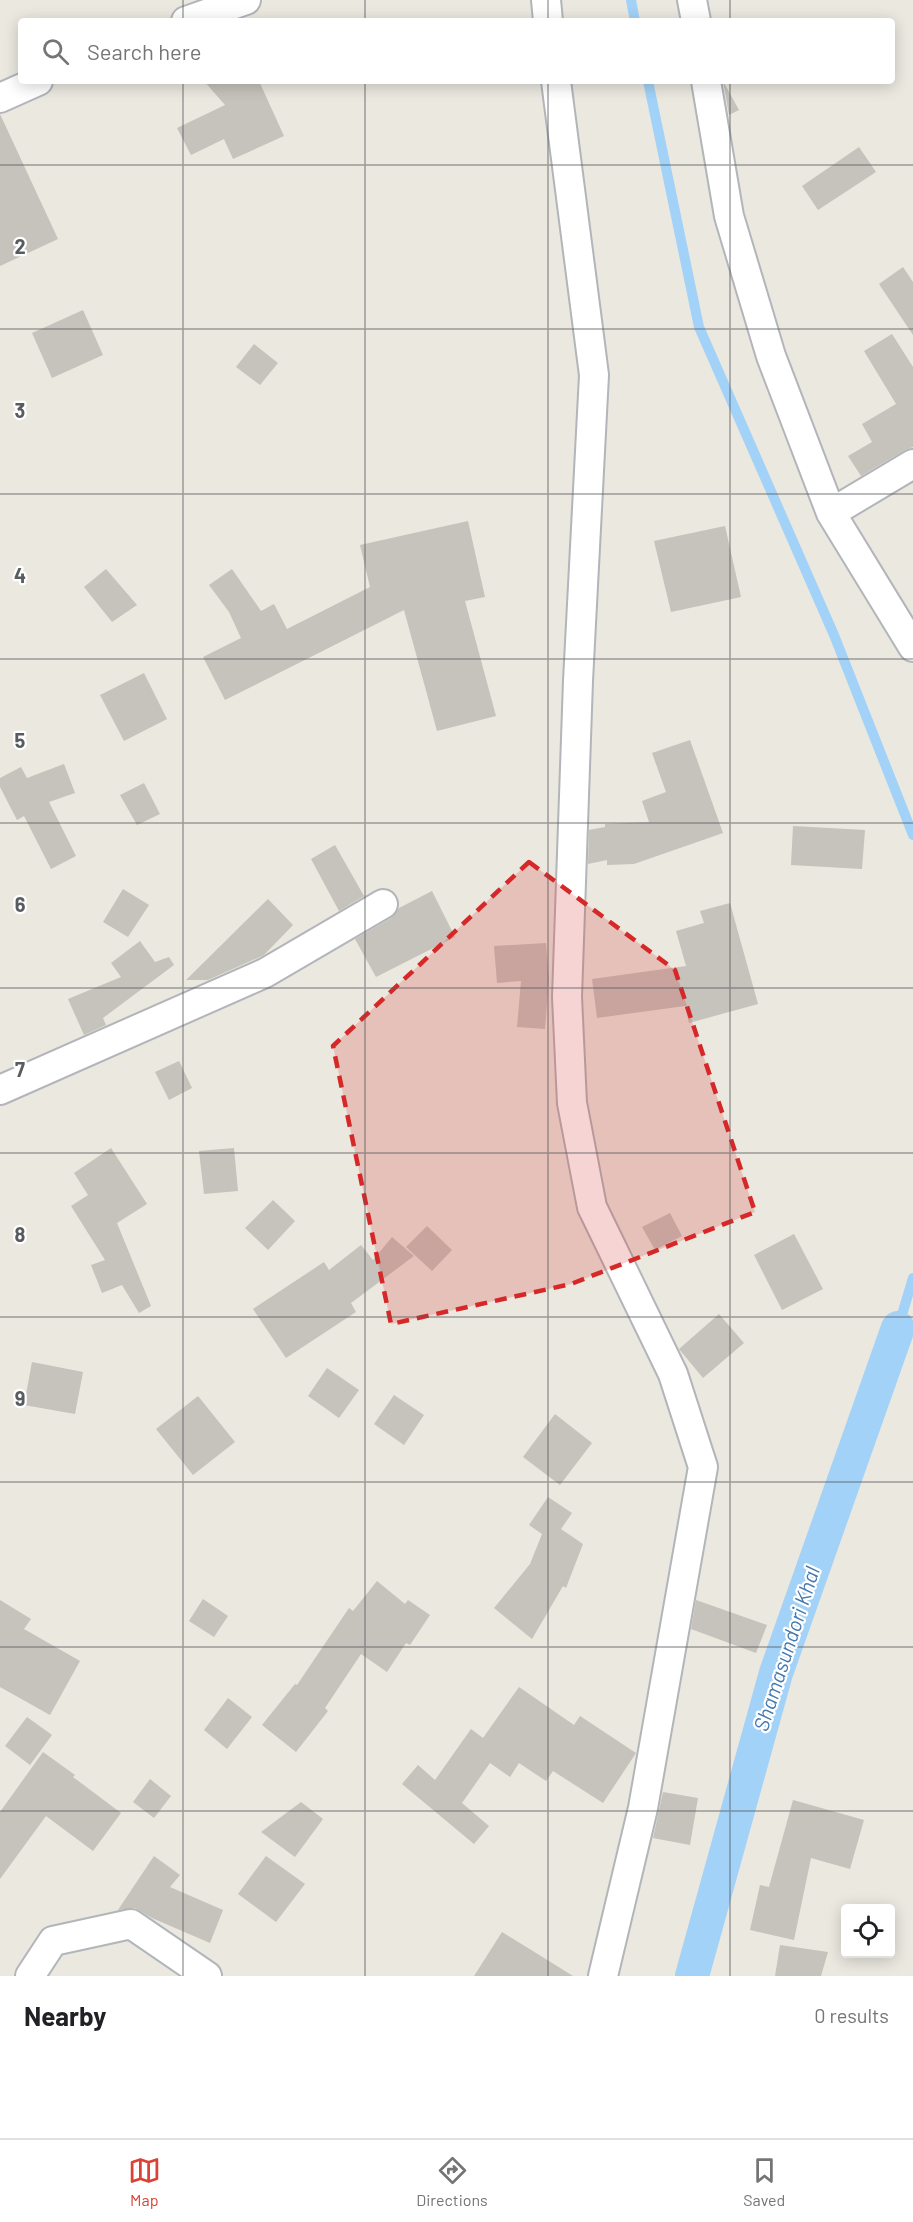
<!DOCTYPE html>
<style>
:root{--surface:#fff;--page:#f6f6f6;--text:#202124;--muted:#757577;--line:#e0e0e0;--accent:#db4235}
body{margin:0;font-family:Barlow,sans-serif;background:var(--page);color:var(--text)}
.controls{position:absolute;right:18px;bottom:18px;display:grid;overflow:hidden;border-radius:6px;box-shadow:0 3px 15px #0003}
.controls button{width:54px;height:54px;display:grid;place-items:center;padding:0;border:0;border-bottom:2px solid var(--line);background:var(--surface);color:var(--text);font:30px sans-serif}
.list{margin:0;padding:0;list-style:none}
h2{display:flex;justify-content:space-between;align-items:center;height:78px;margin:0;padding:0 24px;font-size:26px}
h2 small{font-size:20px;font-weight:400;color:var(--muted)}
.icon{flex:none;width:33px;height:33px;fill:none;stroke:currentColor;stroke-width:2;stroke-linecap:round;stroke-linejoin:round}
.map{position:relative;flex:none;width:913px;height:1976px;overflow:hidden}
.search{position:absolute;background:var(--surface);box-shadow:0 3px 15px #0003;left:18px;right:18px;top:18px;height:66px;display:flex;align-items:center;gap:15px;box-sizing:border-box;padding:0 21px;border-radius:6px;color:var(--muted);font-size:22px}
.sheet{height:162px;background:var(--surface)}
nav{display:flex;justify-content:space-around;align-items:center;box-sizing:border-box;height:84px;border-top:2px solid var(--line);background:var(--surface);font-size:16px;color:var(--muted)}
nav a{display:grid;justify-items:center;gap:3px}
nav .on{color:var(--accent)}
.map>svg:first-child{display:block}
</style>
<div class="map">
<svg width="913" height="1976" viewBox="0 0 913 1976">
<rect width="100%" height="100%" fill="#eae8df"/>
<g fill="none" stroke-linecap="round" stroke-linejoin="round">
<path stroke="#a2d2f8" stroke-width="10" d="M 631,0 L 635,21
M 648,81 L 699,327 L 834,635 L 913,835
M 898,1328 L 913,1278"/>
<path stroke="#a2d2f8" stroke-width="34" d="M 692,1976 L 776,1673 L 898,1328"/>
</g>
<path fill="#c6c2bc" d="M 204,81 L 259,81 L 284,136 L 233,159 L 224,139 L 191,155 L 177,128 L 225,105 Z
M 723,81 L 739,110 L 729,115 Z
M 0,114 L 58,239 L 0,266 Z
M 859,147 L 876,172 L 818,210 L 802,186 Z
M 903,267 L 913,282 L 913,335 L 879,284 Z
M 83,310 L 103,355 L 52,378 L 32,333 Z
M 892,334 L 913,367 L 913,447 L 905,450 L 861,476 L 848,456 L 872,442 L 862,424 L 896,404 L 864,351 Z
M 254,344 L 278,363 L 260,385 L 236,367 Z
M 468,521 L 485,597 L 465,601 L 496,716 L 437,731 L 404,610 L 225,700 L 203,657 L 241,638 L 229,612 L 209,585 L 232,569 L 261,611 L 274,604 L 287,629 L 370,587 L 360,545 Z
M 725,526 L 741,597 L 671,612 L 654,541 Z
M 106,569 L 137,605 L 112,622 L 84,587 Z
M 144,673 L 167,719 L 124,741 L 100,695 Z
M 690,740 L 723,833 L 634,864 L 607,865 L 607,860 L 588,864 L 589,830 L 605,827 L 605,824 L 649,822 L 642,801 L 666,792 L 652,753 Z
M 64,764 L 75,793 L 49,802 L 76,856 L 51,869 L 24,816 L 17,820 L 0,787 L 0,778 L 21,767 L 27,778 Z
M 144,783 L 160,814 L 137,825 L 120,795 Z
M 793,826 L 865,830 L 862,869 L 791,865 Z
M 335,845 L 364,896 L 339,911 L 311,859 Z
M 123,889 L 149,905 L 128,937 L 103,922 Z
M 432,891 L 455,937 L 376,977 L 355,939 L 391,918 L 399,908 Z
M 268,899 L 293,925 L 264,955 L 208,980 L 186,980 Z
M 730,903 L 758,1004 L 689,1023 L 685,1006 L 597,1018 L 592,979 L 686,966 L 676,931 L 704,923 L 700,911 Z
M 140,941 L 155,962 L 169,957 L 174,965 L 103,1018 L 106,1025 L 84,1035 L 68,999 L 121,977 L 111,963 Z
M 546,943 L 549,980 L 545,1029 L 517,1027 L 521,981 L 497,983 L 494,946 Z
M 179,1061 L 192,1088 L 169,1100 L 155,1072 Z
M 111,1148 L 147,1204 L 117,1223 L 151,1306 L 139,1313 L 122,1285 L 102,1293 L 91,1265 L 105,1260 L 71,1206 L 88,1195 L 74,1173 Z
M 234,1148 L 238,1191 L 204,1194 L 199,1151 Z
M 273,1200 L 295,1221 L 268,1250 L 245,1228 Z
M 670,1213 L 682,1236 L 655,1250 L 642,1227 Z
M 427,1226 L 452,1250 L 432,1271 L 406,1247 Z
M 794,1234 L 823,1289 L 782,1310 L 754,1255 Z
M 392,1237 L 414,1256 L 351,1303 L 356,1312 L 286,1358 L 253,1309 L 324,1262 L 329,1270 L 361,1245 L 373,1260 Z
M 719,1314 L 744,1343 L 703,1378 L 679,1349 Z
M 32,1362 L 83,1372 L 75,1414 L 24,1405 Z
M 327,1368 L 359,1390 L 339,1418 L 308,1396 Z
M 394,1395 L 424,1415 L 404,1445 L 374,1424 Z
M 198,1396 L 235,1442 L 193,1475 L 156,1429 Z
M 555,1414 L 592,1443 L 560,1485 L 523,1457 Z
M 548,1497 L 572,1513 L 561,1529 L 583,1544 L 566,1588 L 563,1586 L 532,1639 L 494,1608 L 530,1564 L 542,1534 L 529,1525 Z
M 377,1581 L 405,1604 L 408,1600 L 430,1615 L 410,1645 L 406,1643 L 387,1672 L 361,1654 L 325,1708 L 328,1711 L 296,1752 L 262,1725 L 295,1684 L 297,1685 L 349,1608 L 353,1611 Z
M 203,1599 L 228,1616 L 214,1637 L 189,1621 Z
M 0,1600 L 31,1619 L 24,1629 L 80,1661 L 50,1715 L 0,1687 Z
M 696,1600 L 767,1625 L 756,1653 L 691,1629 Z
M 519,1687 L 574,1725 L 580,1716 L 636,1753 L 603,1803 L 553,1771 L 546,1781 L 519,1763 L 510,1777 L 490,1763 L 462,1803 L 489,1826 L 474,1844 L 402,1784 L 418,1765 L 435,1780 L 471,1729 L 483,1738 Z
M 228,1698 L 252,1717 L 227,1749 L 204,1730 Z
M 27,1717 L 52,1735 L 30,1765 L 5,1746 Z
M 43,1752 L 75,1775 L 73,1777 L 121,1813 L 93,1851 L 46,1816 L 0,1879 L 0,1812 Z
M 150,1779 L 171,1796 L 154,1818 L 133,1802 Z
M 663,1792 L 698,1798 L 690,1845 L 653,1838 Z
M 793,1800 L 864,1820 L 850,1869 L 811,1858 L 794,1940 L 750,1930 L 760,1885 L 769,1887 Z
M 301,1802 L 323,1819 L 295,1857 L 261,1832 Z
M 154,1856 L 180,1875 L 170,1887 L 223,1910 L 210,1943 L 152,1918 L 135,1908 L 118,1910 Z
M 266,1856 L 305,1884 L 276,1922 L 238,1894 Z
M 502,1932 L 528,1948 L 573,1976 L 474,1976 Z
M 780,1945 L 828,1952 L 821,1976 L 775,1976 Z"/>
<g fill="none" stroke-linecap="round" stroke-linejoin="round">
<g stroke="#b2b5b9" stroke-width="32">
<path id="street" d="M 546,0 L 548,21
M 692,0 L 696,21
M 186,21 L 246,0
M 556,81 L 594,375 L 578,681 L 567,997 L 572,1103 L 592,1207 L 673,1374 L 703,1467 L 643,1808 L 603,1976
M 706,81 L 729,216 L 771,356 L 831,513 L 913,647
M 0,98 L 38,81
M 831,513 L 913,464
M 0,1090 L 265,973 L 383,904
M 30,1976 L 53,1941 L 131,1924 L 207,1976"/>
</g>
<use href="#street" stroke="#fff" stroke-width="28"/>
</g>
<path fill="#d62828" fill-opacity="0.2" stroke="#d62828" stroke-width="4.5" stroke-dasharray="12 8" stroke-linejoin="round" d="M 529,862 L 675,970 L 755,1212 L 571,1284 L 391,1324 L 333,1046 Z"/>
<path fill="none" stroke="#585b5f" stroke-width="1.5" stroke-opacity="0.55" d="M 183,0 L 183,21M 365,0 L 365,21M 548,0 L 548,21M 730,0 L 730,21M 183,81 L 183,1976M 365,81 L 365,1976M 548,81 L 548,1976M 730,81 L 730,1976M 0,165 L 913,165M 0,329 L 913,329M 0,494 L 913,494M 0,659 L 913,659M 0,823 L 913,823M 0,988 L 913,988M 0,1153 L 913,1153M 0,1317 L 913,1317M 0,1482 L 913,1482M 0,1647 L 913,1647M 0,1811 L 913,1811"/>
<g text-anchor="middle" stroke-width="4.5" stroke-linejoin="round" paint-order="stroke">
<g font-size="21" font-style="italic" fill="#4579b0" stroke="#fff">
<text transform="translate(787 1649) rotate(-72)" y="7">Shamasundori Khal</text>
</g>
</g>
<g font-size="20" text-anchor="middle" font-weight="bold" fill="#585b5f" stroke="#fff" stroke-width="4.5" stroke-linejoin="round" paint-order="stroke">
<text x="20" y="254">2</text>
<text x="20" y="418">3</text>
<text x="20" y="583">4</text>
<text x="20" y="748">5</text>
<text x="20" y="912">6</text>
<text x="20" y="1077">7</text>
<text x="20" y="1242">8</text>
<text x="20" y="1406">9</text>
</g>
</svg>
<div class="controls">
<button><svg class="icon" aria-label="locate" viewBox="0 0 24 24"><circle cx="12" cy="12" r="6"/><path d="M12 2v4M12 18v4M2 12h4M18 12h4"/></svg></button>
</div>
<div class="search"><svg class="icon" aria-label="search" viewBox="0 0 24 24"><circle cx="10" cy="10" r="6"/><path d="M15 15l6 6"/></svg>Search here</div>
</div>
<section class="sheet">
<h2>Nearby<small>0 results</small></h2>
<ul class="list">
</ul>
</section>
<nav>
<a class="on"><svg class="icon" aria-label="map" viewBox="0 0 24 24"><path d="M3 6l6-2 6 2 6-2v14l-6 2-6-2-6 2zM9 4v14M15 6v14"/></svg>Map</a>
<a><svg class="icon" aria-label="directions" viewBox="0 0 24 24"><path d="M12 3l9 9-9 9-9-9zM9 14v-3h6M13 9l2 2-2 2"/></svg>Directions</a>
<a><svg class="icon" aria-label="saved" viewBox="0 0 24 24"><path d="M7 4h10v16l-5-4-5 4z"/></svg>Saved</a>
</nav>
